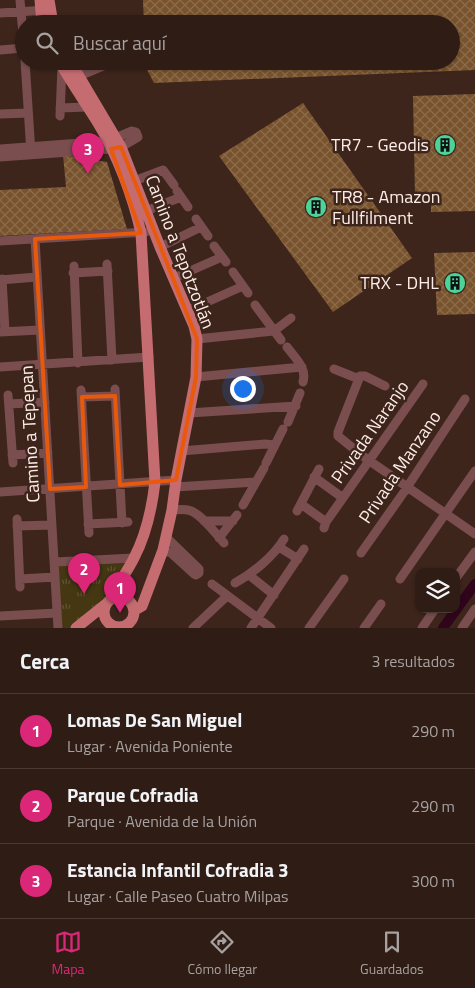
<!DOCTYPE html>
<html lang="es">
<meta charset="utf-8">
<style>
:root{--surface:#2e1c15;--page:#36251e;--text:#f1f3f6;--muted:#a7a1a0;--line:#493a34;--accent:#db2777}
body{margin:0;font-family:"Titillium Web",sans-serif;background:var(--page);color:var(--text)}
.controls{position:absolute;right:15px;bottom:15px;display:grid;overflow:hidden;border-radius:10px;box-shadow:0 1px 4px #0004}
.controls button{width:45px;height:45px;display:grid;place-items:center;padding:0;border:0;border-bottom:1px solid var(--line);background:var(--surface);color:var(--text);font:25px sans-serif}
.you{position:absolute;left:242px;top:388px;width:18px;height:18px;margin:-12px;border:4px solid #fff;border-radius:50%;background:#1a73e8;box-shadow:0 0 0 8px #1a73e833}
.badge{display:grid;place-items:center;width:32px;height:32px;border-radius:50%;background:var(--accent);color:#fff;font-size:16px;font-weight:700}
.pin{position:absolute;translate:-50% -41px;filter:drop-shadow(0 1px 2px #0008)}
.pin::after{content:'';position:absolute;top:26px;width:18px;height:15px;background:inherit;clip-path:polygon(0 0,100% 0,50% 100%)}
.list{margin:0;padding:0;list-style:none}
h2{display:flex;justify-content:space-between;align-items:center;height:65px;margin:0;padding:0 20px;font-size:21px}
h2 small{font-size:16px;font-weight:400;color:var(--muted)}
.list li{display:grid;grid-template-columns:32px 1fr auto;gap:15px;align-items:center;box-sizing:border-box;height:75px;padding:0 20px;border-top:1px solid var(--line)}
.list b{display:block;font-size:19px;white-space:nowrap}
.list p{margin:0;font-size:16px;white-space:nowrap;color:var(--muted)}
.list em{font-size:16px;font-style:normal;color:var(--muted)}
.icon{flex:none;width:28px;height:28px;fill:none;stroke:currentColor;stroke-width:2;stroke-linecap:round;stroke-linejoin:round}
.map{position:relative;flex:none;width:475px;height:628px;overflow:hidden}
.search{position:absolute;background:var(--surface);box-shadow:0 1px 4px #0004;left:15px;right:15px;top:15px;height:55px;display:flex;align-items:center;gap:12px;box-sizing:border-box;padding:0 18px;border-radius:28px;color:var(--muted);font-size:19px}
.sheet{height:290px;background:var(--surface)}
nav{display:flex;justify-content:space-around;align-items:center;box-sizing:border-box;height:70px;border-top:1px solid var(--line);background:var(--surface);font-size:14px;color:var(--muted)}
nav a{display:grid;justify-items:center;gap:2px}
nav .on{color:var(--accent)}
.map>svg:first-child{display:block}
</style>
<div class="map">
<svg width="475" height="628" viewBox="0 0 475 628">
<defs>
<pattern id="park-tufts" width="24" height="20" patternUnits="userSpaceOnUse" patternTransform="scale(1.25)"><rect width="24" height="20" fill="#443712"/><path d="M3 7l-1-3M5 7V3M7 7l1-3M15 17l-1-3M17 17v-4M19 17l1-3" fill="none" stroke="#605434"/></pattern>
<pattern id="building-cross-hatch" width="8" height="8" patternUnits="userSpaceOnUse" patternTransform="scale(1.25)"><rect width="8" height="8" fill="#78532d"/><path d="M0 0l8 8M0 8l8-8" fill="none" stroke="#8c6c4b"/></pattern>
</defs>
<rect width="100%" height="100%" fill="#3d251c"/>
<path fill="url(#park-tufts)" d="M 124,563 L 126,563 L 106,595 L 94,609 L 72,628 L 62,628 L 58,566 Z"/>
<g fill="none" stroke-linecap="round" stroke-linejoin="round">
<path stroke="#30051b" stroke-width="10" d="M 443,628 L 475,584"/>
</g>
<path fill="url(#building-cross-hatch)" d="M 143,0 L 475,0 L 475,70 L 154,83 L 145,66 L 145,61 L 451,61 L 451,24 L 144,24 Z
M 475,94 L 475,211 L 431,212 L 431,195 L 415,195 L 413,96 Z
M 303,103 L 412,258 L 333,312 L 219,156 Z
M 63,155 L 107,162 L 127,229 L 0,236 L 0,190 L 66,187 Z
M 475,252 L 475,314 L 437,315 L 434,253 Z"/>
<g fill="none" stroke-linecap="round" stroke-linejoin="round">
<path stroke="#7a4e4f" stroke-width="9" d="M 20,0 L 24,46
M 0,13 L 47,10
M 0,50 L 24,48
M 25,61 L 31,153
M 79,76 L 103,66
M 60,108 L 87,107
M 0,114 L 28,113
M 60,116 L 62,66
M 0,149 L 108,141 L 132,131 L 136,132 L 138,137 L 121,147 L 111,149 L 0,157
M 134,181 L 163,170 L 174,185
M 177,191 L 188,207
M 146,211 L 181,197
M 196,219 L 208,236
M 35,239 L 58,628
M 0,241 L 146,232
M 214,246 L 226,262
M 160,247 L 201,227
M 107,264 L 112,360
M 74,266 L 78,363
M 233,272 L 248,293
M 73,273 L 108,271
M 174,278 L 222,257
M 2,279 L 5,331
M 0,280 L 37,277
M 255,305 L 281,340
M 187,311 L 243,286
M 0,332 L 40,330
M 197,339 L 274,331 L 291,318
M 287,347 C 296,359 307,368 303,382
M 0,367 L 149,357
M 334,369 L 359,379
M 196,377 L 302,367
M 385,386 L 365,376 L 360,376 L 338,432 L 338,436 L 364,457 L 475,534
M 115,389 L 122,523
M 81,390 L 89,533
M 8,395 L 13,463
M 82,397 L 115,396
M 9,404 L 45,402
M 189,413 L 296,406
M 288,422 L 300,393
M 181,451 L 265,444 L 274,445
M 12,455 L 48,453
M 266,463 L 283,429
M 314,477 L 343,498
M 175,487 L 256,482
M 0,492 L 176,480
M 301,504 L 326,522
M 243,505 L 264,468
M 172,510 C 177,510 183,509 188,510 C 200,512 216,534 224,543
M 297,511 L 319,469
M 17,519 L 20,587
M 204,521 L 233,521
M 88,524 L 128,522
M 17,526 L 52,525
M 324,528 L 326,522 L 423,384
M 219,538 L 237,515
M 279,547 L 298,559
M 163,550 L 171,553 L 194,574 L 196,575 L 199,573 L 199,569 L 167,538
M 361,553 L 404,492 L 465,399
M 55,562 L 134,558
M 249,575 L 274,595
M 456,578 L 475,552
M 20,579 L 55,577
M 400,579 L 475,471
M 235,583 C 253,573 273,557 284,539
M 212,584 L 271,628
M 0,616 L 57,613
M 193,628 L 227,596
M 251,628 L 304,549
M 309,628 L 344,579
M 364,628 L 381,604
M 422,628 L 435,609
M 462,628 L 475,609"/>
<path stroke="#c56c71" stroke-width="11" d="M 40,0 L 42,24
M 49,0 L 53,24
M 59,61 C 71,82 85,102 98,123 C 117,154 133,197 141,233 L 155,482 C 152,508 146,535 134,558 C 127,572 117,585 110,600
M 70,61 L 121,147 L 160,247 L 194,326 L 197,339 L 196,377 L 176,480 L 172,510 L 163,550 L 142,606 L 135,610
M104 612a15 15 0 1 1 30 0a15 15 0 1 1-30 0Z
M 76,628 L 106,604"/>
</g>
<path fill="none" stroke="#e8590c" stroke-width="4" stroke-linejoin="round" d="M 121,147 L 197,339 L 196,377 L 176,480 L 120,485 L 115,396 L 82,397 L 86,487 L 50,489 L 35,239 L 141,233 L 111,149 Z"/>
<defs>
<g id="building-disc" transform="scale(1.125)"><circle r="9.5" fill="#4cd39a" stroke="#3d251c"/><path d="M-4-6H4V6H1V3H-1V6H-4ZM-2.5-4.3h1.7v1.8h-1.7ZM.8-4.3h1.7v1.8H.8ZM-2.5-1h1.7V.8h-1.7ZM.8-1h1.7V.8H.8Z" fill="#111"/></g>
</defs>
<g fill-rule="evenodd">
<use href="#building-disc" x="445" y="145"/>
<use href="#building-disc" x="316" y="207"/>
<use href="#building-disc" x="455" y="283"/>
</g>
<g text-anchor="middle" stroke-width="5" stroke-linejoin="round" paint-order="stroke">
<g font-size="18" fill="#feede7" stroke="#3d251c" text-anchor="end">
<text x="429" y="151">TR7 - Geodis</text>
<text x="332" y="203" text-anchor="start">TR8 - Amazon<tspan x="332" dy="21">Fullfilment</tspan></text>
<text x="439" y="289">TRX - DHL</text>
</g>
<g font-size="18" fill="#feede7" stroke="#3d251c">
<text transform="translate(180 252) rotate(69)" y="6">Camino a Tepotzotlán</text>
<text transform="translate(370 432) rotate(-55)" y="6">Privada Naranjo</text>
<text transform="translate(30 434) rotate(-93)" y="6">Camino a Tepepan</text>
<text transform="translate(400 467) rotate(-56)" y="6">Privada Manzano</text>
</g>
</g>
</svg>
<div class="controls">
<button><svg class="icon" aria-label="layers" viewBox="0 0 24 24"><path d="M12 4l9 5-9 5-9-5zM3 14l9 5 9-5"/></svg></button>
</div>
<div class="you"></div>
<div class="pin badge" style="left:120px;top:613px">1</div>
<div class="pin badge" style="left:84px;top:594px">2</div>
<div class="pin badge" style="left:88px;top:174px">3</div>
<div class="search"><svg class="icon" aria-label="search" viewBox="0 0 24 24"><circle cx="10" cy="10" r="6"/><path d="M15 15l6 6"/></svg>Buscar aquí</div>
</div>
<section class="sheet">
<h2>Cerca<small>3 resultados</small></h2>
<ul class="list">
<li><span class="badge">1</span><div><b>Lomas De San Miguel</b><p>Lugar · Avenida Poniente</p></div><em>290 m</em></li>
<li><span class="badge">2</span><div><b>Parque Cofradia</b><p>Parque · Avenida de la Unión</p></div><em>290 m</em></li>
<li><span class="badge">3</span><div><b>Estancia Infantil Cofradia 3</b><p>Lugar · Calle Paseo Cuatro Milpas</p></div><em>300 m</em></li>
</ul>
</section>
<nav>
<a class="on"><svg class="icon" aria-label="map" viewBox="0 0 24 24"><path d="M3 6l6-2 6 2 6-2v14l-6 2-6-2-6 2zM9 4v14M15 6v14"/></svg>Mapa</a>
<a><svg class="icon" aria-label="directions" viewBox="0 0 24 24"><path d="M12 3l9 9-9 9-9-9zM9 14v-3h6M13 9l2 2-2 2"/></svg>Cómo llegar</a>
<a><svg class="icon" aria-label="saved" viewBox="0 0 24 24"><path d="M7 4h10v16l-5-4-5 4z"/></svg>Guardados</a>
</nav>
